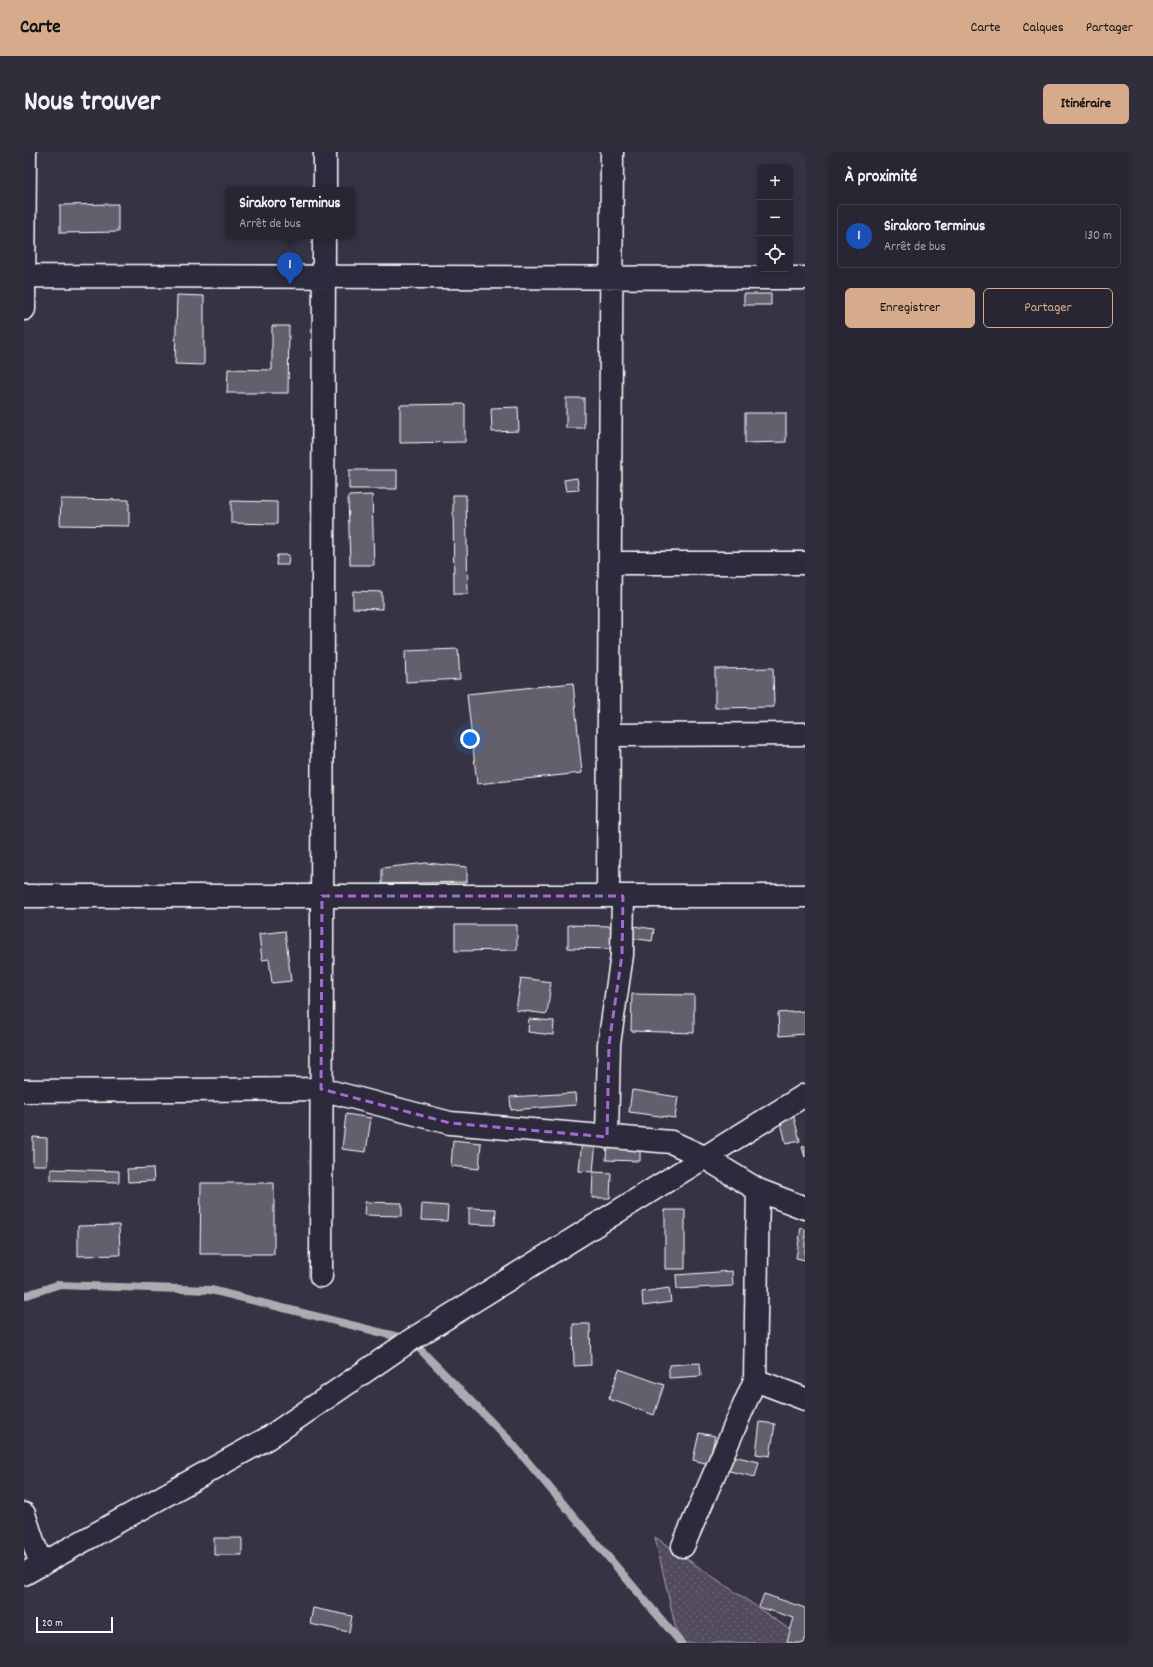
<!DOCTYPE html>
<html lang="fr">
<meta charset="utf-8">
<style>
:root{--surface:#292634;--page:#312e3c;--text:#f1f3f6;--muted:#a5a5ac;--line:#45434f;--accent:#d6ab8b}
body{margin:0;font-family:Dekko,sans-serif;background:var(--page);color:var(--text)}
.controls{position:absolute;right:12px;top:12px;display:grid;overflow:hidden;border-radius:6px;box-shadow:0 2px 10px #0003}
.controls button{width:36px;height:36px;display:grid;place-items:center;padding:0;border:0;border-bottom:1px solid var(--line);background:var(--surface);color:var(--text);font:20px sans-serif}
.scale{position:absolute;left:12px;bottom:10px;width:77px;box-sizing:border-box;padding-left:4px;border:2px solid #fff;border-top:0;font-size:11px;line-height:14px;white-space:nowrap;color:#fff;-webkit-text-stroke:3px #2f2a3d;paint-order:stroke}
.you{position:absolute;left:446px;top:587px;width:14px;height:14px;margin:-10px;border:3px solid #fff;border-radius:50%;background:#1a73e8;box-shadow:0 0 0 6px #1a73e833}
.badge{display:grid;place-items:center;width:26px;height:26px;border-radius:50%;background:var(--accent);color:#fff;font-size:13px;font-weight:700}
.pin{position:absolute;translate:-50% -33px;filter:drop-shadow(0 1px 2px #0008)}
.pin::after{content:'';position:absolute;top:21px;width:14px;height:12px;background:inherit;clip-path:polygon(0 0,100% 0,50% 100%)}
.popup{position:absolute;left:201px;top:35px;width:130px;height:52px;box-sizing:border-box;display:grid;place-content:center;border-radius:6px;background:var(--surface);filter:drop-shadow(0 1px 3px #0005);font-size:13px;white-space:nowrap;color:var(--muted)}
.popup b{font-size:15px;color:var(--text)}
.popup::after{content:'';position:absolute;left:50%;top:100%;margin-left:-8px;border:8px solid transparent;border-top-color:var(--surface)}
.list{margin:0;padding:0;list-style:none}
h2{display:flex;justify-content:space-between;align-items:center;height:52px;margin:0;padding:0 16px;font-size:17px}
h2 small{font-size:13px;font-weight:400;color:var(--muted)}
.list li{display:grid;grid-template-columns:26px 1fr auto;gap:12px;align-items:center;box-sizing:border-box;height:64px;margin:0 8px 8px;padding:0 8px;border:1px solid var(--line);border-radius:6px}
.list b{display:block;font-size:15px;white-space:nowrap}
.list p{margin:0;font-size:13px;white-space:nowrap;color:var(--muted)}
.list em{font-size:13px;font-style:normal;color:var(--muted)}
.actions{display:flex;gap:8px;padding:12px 16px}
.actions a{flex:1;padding:9px 0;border:1px solid var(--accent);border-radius:6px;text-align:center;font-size:14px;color:var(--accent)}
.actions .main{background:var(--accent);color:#111}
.icon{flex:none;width:22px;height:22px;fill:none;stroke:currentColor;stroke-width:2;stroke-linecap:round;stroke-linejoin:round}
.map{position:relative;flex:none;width:781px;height:1491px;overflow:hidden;border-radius:6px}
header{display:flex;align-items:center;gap:24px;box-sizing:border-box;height:56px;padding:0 20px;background:var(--accent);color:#111}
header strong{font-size:19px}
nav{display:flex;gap:22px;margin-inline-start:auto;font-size:14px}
.intro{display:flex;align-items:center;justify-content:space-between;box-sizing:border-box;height:96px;padding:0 24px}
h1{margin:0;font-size:28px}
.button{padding:10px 18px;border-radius:6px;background:var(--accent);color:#111;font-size:14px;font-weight:700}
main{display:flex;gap:24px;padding:0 24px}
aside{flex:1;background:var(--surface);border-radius:6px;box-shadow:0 2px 10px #0003}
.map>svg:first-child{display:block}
</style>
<header>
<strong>Carte</strong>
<nav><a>Carte</a><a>Calques</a><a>Partager</a></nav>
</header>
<div class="intro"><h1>Nous trouver</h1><a class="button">Itinéraire</a></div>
<main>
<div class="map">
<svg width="781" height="1491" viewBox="0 0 781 1491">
<defs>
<pattern id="garden-dots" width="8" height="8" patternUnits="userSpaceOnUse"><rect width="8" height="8" fill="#514c5c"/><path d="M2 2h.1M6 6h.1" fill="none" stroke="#6b6774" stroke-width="1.8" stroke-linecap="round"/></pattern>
</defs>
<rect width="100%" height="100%" fill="#373345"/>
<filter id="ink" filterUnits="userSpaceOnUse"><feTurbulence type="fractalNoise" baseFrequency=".025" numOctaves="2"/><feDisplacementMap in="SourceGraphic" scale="8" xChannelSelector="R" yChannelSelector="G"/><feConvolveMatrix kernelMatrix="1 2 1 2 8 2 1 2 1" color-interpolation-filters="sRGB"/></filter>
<g filter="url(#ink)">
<path fill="url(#garden-dots)" stroke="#a8a6ae" d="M 631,1385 L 781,1488 L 781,1491 L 655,1491 Z"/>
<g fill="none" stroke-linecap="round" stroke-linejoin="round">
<path stroke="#adabb2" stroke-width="8" d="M 0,1144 L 33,1133 L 187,1138 L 387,1188 L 486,1289 L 657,1491"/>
</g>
<path fill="#635f6d" stroke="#fff" d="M 94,52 L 94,80 L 36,81 L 36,53 Z
M 720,142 L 747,142 L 747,153 L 720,153 Z
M 153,143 L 180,144 L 180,213 L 151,212 Z
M 248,174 L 265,174 L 264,241 L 203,241 L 204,217 L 248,218 Z
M 542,246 L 560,246 L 560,276 L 542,276 Z
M 441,252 L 441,290 L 376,291 L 376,253 Z
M 494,255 L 495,279 L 468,280 L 467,256 Z
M 721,261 L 762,261 L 762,290 L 721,291 Z
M 325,318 L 373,318 L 373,337 L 325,337 Z
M 553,326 L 555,338 L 542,339 L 540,328 Z
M 348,343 L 350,413 L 326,413 L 324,344 Z
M 429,343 L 442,343 L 444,442 L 430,442 Z
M 37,347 L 105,348 L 105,374 L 36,373 Z
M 207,349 L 253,350 L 253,372 L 207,371 Z
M 253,403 L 265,403 L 264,413 L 252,413 Z
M 329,439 L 358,440 L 358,457 L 329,456 Z
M 434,497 L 436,527 L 382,530 L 381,499 Z
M 749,516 L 750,555 L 691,556 L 691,517 Z
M 549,531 L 558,621 L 453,632 L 443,542 Z
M 402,711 L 443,715 L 443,730 L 358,732 L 358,716 Z
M 431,773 L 493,773 L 493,798 L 431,799 Z
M 544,773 L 589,774 L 589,797 L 544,796 Z
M 609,774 L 630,777 L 628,789 L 607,786 Z
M 261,779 L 267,829 L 248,831 L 245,807 L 238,808 L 235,782 Z
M 497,826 L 527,830 L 523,862 L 492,858 Z
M 608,842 L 670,843 L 670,881 L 607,879 Z
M 781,859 L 781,882 L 755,884 L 754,861 Z
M 505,867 L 530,869 L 529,883 L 504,880 Z
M 608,938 L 654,945 L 651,966 L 605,960 Z
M 551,941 L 552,953 L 487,958 L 486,945 Z
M 322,962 L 347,966 L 342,1000 L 318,997 Z
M 769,962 L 776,989 L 762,992 L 756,966 Z
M 9,985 L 23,986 L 23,1013 L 9,1013 Z
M 429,988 L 457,991 L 455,1017 L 427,1014 Z
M 558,988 L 572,989 L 569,1020 L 555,1019 Z
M 583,989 L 616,990 L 616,1009 L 582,1008 Z
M 781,994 L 781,1005 L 778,995 Z
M 129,1016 L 130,1029 L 104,1030 L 103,1017 Z
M 27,1017 L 95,1019 L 95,1030 L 27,1028 Z
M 569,1020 L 587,1021 L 586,1046 L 568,1046 Z
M 177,1031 L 250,1031 L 250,1102 L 176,1102 Z
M 341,1050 L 378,1051 L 378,1064 L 340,1063 Z
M 398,1052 L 424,1054 L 423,1069 L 397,1068 Z
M 445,1056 L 472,1057 L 471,1073 L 445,1072 Z
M 641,1058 L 661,1058 L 661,1117 L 641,1117 Z
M 95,1073 L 96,1103 L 54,1104 L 54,1074 Z
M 777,1076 L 781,1077 L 781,1108 L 772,1106 Z
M 708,1119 L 709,1134 L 653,1137 L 652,1123 Z
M 645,1136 L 647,1150 L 619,1154 L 618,1140 Z
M 549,1172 L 566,1172 L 567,1213 L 550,1214 Z
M 676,1211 L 677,1224 L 645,1226 L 645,1213 Z
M 595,1217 L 640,1233 L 630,1263 L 585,1247 Z
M 736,1270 L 751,1272 L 746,1304 L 732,1302 Z
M 675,1281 L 691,1284 L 685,1312 L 669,1308 Z
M 705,1303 L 735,1310 L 731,1325 L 701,1318 Z
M 190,1386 L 218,1386 L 218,1403 L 190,1403 Z
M 740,1442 L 781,1456 L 781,1491 L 769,1491 L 763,1489 L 770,1466 L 735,1455 Z
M 289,1456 L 328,1464 L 325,1480 L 286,1472 Z"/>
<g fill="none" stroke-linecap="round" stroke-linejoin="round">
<g stroke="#fff" stroke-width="25">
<path id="minor" d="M 301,38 L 301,0
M 0,124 L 781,126
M 0,157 L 1,0
M 586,411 L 781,411
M 585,583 L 781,582
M 0,744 L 781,744
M 584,744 L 588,0
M 0,939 L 297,937 L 426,971 L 647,990 L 680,1005 L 734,1038 L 781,1056
M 583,985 L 585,892 L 598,803 L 599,744
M 297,1124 L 300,84
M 731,1228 L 781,1247
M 0,1362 L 17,1413
M 659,1394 L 731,1228 L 734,1038
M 0,1422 L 244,1286 L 387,1188 L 781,943"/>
</g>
<use href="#minor" stroke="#2f2a3d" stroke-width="22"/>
</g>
</g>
<path fill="none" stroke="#a36bd2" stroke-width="3" stroke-dasharray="8 5" stroke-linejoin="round" d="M 298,744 L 599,744 L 598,803 L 585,892 L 583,985 L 426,971 L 297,937 Z"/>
</svg>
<div class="controls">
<button>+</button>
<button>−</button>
<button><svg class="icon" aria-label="locate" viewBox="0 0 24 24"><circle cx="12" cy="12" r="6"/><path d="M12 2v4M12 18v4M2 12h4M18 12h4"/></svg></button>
</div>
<div class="scale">20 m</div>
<div class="you"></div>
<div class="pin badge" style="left:266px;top:133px;background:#1a4fb4">1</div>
<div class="popup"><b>Sirakoro Terminus</b>Arrêt de bus</div>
</div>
<aside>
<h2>À proximité<small></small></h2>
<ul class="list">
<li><span class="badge" style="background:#1a4fb4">1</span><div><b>Sirakoro Terminus</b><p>Arrêt de bus</p></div><em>130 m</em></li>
</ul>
<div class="actions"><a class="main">Enregistrer</a><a>Partager</a></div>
</aside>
</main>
